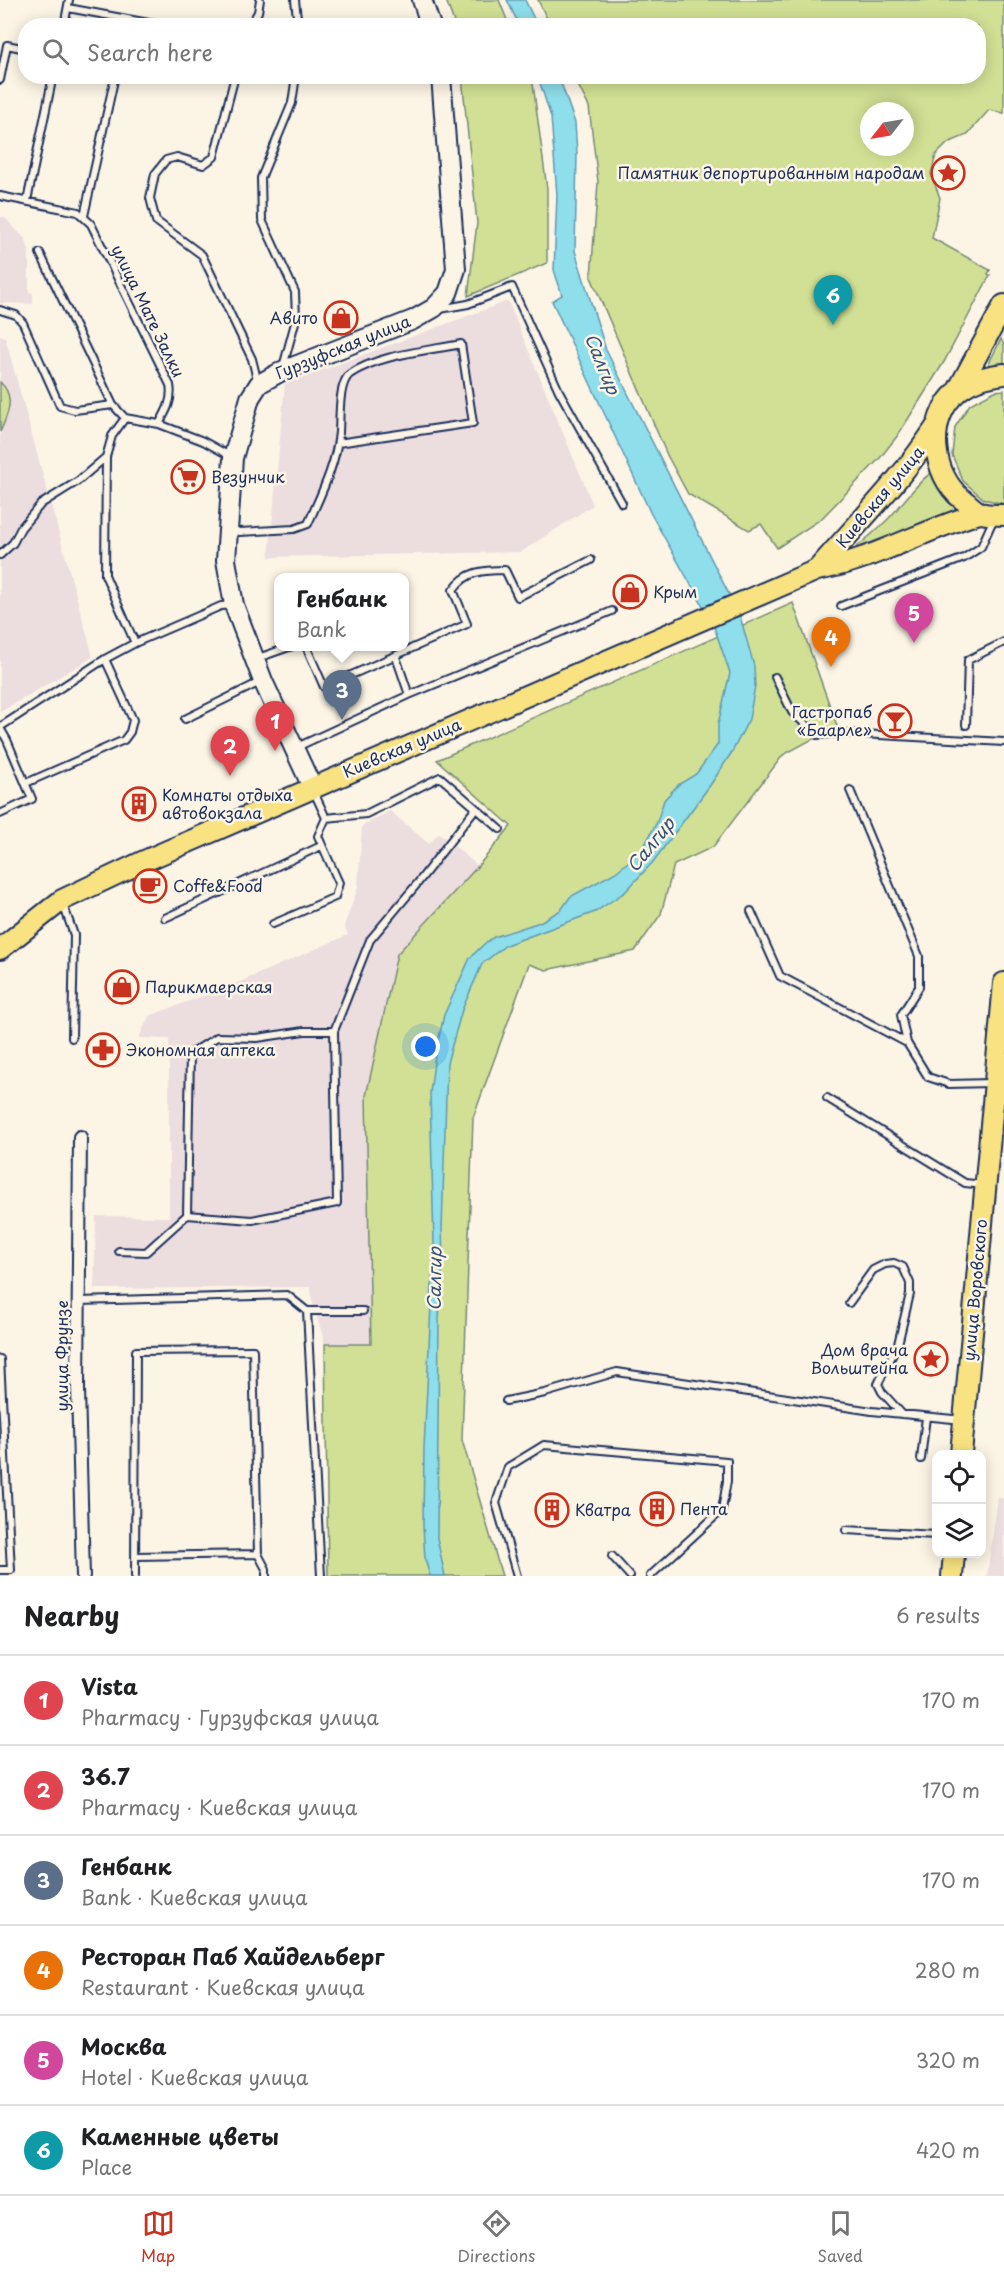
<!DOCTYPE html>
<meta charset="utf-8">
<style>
:root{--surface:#fff;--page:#f6f6f6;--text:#202124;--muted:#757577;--line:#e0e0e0;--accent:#c8321e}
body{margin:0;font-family:"Playpen Sans",sans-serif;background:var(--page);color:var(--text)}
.controls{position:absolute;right:18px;bottom:18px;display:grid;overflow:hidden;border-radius:12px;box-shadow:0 3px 15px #0003}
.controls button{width:54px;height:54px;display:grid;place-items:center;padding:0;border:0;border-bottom:2px solid var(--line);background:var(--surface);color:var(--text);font:30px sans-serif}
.compass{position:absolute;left:860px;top:102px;width:54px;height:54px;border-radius:50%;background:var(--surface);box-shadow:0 3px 15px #0003;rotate:239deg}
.you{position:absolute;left:426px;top:1047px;width:21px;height:21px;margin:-15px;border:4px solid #fff;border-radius:50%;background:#1a73e8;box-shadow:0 0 0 9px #1a73e833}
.badge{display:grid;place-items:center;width:39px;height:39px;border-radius:50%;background:var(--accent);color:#fff;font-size:20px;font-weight:700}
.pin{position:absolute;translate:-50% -50px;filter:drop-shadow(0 2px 3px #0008)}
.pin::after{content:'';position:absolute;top:32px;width:21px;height:18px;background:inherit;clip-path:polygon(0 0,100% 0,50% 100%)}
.popup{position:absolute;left:274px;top:573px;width:135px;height:78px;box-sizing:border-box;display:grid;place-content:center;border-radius:12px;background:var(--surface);filter:drop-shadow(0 2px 4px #0005);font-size:20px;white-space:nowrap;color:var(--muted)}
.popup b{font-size:22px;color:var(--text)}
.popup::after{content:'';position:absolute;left:50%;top:100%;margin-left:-12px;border:12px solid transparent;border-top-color:var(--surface)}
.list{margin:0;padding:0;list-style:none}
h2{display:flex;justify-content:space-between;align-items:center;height:78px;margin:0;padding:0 24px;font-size:26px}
h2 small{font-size:20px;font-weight:400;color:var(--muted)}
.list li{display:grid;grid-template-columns:39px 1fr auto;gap:18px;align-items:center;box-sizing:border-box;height:90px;padding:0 24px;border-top:2px solid var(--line)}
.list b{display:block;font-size:22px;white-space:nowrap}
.list p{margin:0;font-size:20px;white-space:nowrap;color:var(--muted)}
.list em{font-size:20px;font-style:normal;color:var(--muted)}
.icon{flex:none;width:33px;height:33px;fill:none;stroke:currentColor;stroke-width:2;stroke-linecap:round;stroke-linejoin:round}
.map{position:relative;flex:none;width:1004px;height:1576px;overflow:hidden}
.search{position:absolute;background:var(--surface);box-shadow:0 3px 15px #0003;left:18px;right:18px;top:18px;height:66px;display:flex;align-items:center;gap:15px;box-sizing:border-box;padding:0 21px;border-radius:24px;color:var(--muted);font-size:22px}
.sheet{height:618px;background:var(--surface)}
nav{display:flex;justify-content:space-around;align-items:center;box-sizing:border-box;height:84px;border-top:2px solid var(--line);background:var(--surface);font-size:16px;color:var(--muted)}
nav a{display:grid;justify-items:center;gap:3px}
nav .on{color:var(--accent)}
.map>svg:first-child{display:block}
</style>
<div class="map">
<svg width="1004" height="1576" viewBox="0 0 1004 1576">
<rect width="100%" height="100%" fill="#fcf5e5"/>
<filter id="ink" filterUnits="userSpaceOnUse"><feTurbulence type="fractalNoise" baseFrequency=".0167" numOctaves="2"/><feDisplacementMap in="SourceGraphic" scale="12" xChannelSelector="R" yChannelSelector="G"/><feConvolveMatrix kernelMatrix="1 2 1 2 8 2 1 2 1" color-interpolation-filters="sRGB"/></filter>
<g filter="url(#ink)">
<path fill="#ecddde" d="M 0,217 L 4,217 L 26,240 L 29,251 L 29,292 L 33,293 L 33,304 L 0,303 Z
M 508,301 L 593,505 L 521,552 L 269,557 L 285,384 Z
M 0,335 L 5,337 L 93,657 L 0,712 Z
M 390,811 L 429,844 L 439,833 L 478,866 L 397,954 L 366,1096 L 371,1344 L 325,1344 L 312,1301 L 311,1287 L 94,1289 L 96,1216 L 169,1217 L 169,1039 L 139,1038 L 149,1016 L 235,984 L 348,935 L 344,926 L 358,887 L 362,826 Z
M 998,1497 L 1004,1499 L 1004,1576 L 987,1576 Z"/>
<path fill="#d1e094" stroke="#768879" stroke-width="1.5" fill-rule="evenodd" d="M 446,0 L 499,0 L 509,25 L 455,25 Z
M 538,0 L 1004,0 L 1004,113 L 989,110 L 967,135 L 948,143 L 936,155 L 931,174 L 940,198 L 932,238 L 990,270 L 988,274 L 990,275 L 944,362 L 898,435 L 880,458 L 821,519 L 777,548 L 761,524 L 749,530 L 688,494 L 667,455 L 591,277 L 598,182 L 589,107 L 574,77 L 978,76 L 978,26 L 550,25 ZM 869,111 L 905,111 L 905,147 L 869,147 Z
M 462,77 L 530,77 L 533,84 L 547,189 L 547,263 L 468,296 L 477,223 Z
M 1001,339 L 1004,345 L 1004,367 L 986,369 Z
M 0,382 C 16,396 8,415 0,432 Z
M 1004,390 L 1004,504 L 984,499 L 963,481 L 952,455 L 955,427 L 970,404 L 995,391 Z
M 932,473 L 937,474 L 958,509 L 904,533 L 850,553 C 862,542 875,532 886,521 C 898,510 921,477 932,473 Z
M 793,603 L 837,726 L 783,755 L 713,847 L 674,865 L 661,914 L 635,951 L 546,970 L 529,964 L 473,1118 L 462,1440 L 502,1576 L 328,1576 L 325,1344 L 371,1344 L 366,1096 L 397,954 L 478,866 L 511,826 L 437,760 Z"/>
<path fill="#8edeeb" stroke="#6098b3" stroke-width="1.5" d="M 507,0 L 525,0 L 537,25 L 519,25 Z
M 538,77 L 559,77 L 575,123 L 577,153 L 575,251 L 595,315 L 606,350 L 740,616 L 754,666 L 755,686 L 749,719 L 732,752 L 711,784 L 653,862 L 625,892 L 595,912 L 506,945 L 482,964 L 462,1010 L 447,1063 L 442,1230 L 443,1256 L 439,1320 L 437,1538 L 445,1576 L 430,1576 L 425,1559 L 423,1526 L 424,1448 L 434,1244 L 430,1093 L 435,1055 L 444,1015 L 470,958 L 484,944 L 494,937 L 540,922 L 561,910 L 570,897 L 616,872 L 642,850 L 657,822 L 664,800 L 678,785 L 696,774 L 718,744 L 718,724 L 730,673 L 713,624 L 651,514 L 552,301 L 562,295 L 554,270 L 557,195 L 551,117 Z"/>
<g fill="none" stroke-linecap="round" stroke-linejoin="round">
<g stroke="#1b2f5e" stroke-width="10">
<path id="lane" d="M 295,0 L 298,26
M 68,8 L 165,26
M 64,26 L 69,0
M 250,26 L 258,12 L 260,0
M 235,76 L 214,157 L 203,165 L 177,157 L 166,160 L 155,174 L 150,198 L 156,221 L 202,255 L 252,359 L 258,383
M 0,80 L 7,45 L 26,49
M 0,196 L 78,212 L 91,224 L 170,385 C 173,400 166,412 159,424 L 203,441 L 230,456
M 27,201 L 53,76
M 84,216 L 115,76
M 40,253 L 113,405 L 125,418
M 440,309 L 468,304 L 512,287 L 559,391 L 622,503
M 0,310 L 16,315 L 23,323 L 60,406 L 75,410 L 113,405
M 283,367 L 296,319 L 295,292 L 262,220 L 261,178 L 292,103 L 296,76
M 230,528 L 239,532 L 294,529 L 308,524 C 321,494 336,465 339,432 C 340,418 338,383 350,374 C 380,354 427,351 461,344 L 473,423 L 338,443
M 0,555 L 13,543 L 21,528 L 41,504 L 78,481 L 106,457
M 841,606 L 964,558 L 981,547 L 994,518
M 135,643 L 105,575 L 106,457 L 112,436 L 125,418 L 159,424
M 306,646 L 324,687 L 467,624 L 453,590 C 466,571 483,570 505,570 L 518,597 L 591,560
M 396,657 L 409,695
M 258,658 L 292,646
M 775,677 L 792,712 L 817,735 L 843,733 L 879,735 L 1004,742
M 185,719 L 260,682
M 966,725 L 968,660 L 1004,642
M 0,727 L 105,659 L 135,643 L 221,606 L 233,605
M 0,728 L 7,740 L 32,799 L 0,814
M 297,747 L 409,695 L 612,611
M 26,783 L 124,740 L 130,732 L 133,720 L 105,659
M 850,790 L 919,956 L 919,987 L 901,1015 L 907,1043
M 326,818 L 366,814 L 440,777 L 500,829
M 63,904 L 74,935 L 72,1038
M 751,911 L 780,976 L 907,1043 L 928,1077 L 949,1084 L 991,1083
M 165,918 L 321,846
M 273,924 L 335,897 L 339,883 L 318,836 L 326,818 L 313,790
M 334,1031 L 304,1031 L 257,1038 L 217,1037 L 190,1054 L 187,1215 L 252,1220 L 337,1203 L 334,1031 L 370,940 L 417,884 L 476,808
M 827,1098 L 965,1183 L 984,1185
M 119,1251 L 146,1252 L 187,1215
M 79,1301 L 287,1295 L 307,1311 L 363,1311
M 849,1303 L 873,1270 L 885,1264 L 894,1263 L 903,1267 L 910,1283 L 910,1294 L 898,1344 L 878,1384 L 882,1392 L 902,1414
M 307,1311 L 321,1576
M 0,1359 L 11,1570 L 0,1570
M 506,1401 L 545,1393 L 617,1372 L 872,1411 L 963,1420
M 921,1459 L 926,1417
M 846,1530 L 936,1535
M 258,1554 L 266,1569 L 266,1576
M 612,1556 L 630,1576
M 135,1576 L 136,1351 L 253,1350 L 258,1554 L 135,1556
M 517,1576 L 496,1503 L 508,1467 L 544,1445 L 727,1461 L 727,1481 L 722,1510 L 650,1576"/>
</g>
<g stroke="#1b2f5e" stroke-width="16">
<path id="street" d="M 80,1137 L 78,1389 L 83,1576"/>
</g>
<g stroke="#1b2f5e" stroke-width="22">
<path id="secondary" d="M 422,0 L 431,26
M 312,787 L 263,681 L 234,605 L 226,560 L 233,458 L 250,398 L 259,384 L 282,371 L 413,320 L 434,308 L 448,293 L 456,269 L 441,76"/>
</g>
<g stroke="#1b2f5e" stroke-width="24">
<path id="primary" d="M 1004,374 C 987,376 970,380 957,392 C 925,419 932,475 962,499 C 968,503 975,511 981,513 C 988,515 997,515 1004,515
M 957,392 L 1004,305
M 817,570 C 858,523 902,479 936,427
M 0,949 L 62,900 L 142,862 L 817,570 C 874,560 925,529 980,513
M 961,1454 L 1004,983
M 952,1576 L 954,1554"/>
</g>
<use href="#lane" stroke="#fcf5e5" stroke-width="6"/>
<use href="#street" stroke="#fcf5e5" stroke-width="12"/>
<use href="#secondary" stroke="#fcf5e5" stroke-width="18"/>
<use href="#primary" stroke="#f8e281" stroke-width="20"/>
</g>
</g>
<defs>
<g id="sight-ring" transform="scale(1.725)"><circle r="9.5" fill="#fcf5e5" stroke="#c8321e" stroke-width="1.5"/><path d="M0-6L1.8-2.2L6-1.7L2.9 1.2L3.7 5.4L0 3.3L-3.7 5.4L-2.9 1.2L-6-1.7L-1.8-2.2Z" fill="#c8321e"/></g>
<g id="shop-ring" transform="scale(1.725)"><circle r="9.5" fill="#fcf5e5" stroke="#c8321e" stroke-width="1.5"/><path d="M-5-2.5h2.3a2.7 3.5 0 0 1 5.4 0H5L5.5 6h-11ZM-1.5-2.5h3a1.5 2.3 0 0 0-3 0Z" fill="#c8321e"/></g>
<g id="supermarket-ring" transform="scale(1.725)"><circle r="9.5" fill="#fcf5e5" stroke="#c8321e" stroke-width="1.5"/><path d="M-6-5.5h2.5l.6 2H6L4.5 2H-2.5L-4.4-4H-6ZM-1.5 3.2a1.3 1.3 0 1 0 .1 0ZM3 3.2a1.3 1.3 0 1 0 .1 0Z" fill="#c8321e"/></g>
<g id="bar-ring" transform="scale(1.725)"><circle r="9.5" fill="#fcf5e5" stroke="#c8321e" stroke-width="1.5"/><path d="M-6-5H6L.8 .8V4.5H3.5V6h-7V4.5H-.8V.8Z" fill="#c8321e"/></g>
<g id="building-ring" transform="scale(1.725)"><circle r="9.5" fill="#fcf5e5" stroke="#c8321e" stroke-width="1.5"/><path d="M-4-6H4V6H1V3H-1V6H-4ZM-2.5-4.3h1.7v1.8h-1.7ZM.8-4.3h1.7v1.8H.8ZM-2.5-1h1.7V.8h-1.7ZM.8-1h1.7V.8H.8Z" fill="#c8321e"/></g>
<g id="cafe-ring" transform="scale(1.725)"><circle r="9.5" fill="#fcf5e5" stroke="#c8321e" stroke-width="1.5"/><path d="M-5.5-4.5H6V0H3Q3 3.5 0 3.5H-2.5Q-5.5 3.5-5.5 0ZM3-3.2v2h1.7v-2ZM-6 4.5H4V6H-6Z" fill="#c8321e"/></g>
<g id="pharmacy-ring" transform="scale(1.725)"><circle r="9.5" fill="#fcf5e5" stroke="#c8321e" stroke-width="1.5"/><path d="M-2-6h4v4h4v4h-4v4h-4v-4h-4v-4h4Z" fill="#c8321e"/></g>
</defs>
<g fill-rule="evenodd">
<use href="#sight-ring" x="948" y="173"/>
<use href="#shop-ring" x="341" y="318"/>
<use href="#supermarket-ring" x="188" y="477"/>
<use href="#shop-ring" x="630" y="592"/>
<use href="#bar-ring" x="895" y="721"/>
<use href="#building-ring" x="139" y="804"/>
<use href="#cafe-ring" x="150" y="886"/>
<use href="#shop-ring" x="122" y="987"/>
<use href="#pharmacy-ring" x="103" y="1050"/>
<use href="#sight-ring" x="931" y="1359"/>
<use href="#building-ring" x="657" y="1509"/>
<use href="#building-ring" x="552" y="1510"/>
</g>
<g text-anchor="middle" stroke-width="5" stroke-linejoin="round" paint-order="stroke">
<g font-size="16" fill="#1b2f5e" stroke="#fcf5e5" text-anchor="start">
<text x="925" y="179" text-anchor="end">Памятник депортированным народам</text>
<text x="318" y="324" text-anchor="end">Авито</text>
<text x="211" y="483">Везунчик</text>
<text x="653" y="598">Крым</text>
<text x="872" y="718" text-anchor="end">Гастропаб<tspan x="872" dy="18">«Баарле»</tspan></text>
<text x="162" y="801">Комнаты отдыха<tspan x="162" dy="18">автовокзала</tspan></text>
<text x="173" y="892">Coffe&amp;Food</text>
<text x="145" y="993">Парикмаерская</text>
<text x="126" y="1056">Экономная аптека</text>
<text x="908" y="1356" text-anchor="end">Дом врача<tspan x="908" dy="18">Вольштейна</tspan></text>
<text x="680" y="1515">Пента</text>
<text x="575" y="1516">Кватра</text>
</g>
<g font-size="16" fill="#1b2f5e" stroke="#fcf5e5">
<text transform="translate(148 311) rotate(64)" y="6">улица Мате Залки</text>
<text transform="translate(343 347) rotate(-22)" y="6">Гурзуфская улица</text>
<text transform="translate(880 497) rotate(-50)" y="6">Киевская улица</text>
<text transform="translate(402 748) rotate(-23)" y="6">Киевская улица</text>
<text transform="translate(975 1290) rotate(-85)" y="6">улица Воровского</text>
<text transform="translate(62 1356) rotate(-90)" y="6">улица Фрунзе</text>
</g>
<g font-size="18" font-style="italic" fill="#32527a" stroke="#fcf5e5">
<text transform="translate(602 364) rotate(68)" y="6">Салгир</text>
<text transform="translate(651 845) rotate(-51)" y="6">Салгир</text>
<text transform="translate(435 1279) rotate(-89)" y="6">Салгир</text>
</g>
</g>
</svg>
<div class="controls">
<button><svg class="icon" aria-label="locate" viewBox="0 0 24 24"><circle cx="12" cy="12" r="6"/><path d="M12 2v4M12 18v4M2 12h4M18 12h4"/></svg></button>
<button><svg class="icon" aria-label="layers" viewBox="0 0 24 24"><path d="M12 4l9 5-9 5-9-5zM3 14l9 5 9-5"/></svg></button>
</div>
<svg class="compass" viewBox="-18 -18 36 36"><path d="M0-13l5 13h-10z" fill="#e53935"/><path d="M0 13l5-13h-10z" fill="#757577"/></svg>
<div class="you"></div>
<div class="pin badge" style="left:275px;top:751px;background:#e0444e">1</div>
<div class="pin badge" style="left:230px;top:776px;background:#e0444e">2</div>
<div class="pin badge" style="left:342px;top:720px;background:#5c6f8a">3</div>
<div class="popup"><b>Генбанк</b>Bank</div>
<div class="pin badge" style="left:831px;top:667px;background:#e8710a">4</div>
<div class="pin badge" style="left:914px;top:643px;background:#d1479c">5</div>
<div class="pin badge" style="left:833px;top:325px;background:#0f9aa8">6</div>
<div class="search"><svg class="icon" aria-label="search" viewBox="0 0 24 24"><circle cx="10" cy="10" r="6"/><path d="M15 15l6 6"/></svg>Search here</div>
</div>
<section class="sheet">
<h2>Nearby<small>6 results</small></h2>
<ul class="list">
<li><span class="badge" style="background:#e0444e">1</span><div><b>Vista</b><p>Pharmacy · Гурзуфская улица</p></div><em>170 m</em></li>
<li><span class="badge" style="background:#e0444e">2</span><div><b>36.7</b><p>Pharmacy · Киевская улица</p></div><em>170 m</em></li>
<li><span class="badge" style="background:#5c6f8a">3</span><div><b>Генбанк</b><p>Bank · Киевская улица</p></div><em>170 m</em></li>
<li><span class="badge" style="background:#e8710a">4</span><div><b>Ресторан Паб Хайдельберг</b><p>Restaurant · Киевская улица</p></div><em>280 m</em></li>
<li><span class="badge" style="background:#d1479c">5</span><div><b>Москва</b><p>Hotel · Киевская улица</p></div><em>320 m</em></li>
<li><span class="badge" style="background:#0f9aa8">6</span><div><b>Каменные цветы</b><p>Place</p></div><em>420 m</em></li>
</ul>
</section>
<nav>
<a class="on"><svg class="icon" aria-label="map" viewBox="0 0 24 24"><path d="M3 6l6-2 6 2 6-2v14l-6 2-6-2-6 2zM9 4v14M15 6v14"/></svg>Map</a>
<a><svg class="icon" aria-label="directions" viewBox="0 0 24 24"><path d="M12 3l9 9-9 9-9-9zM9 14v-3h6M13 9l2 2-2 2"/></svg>Directions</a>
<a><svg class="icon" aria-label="saved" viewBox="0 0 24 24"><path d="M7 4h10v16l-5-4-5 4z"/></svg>Saved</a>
</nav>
